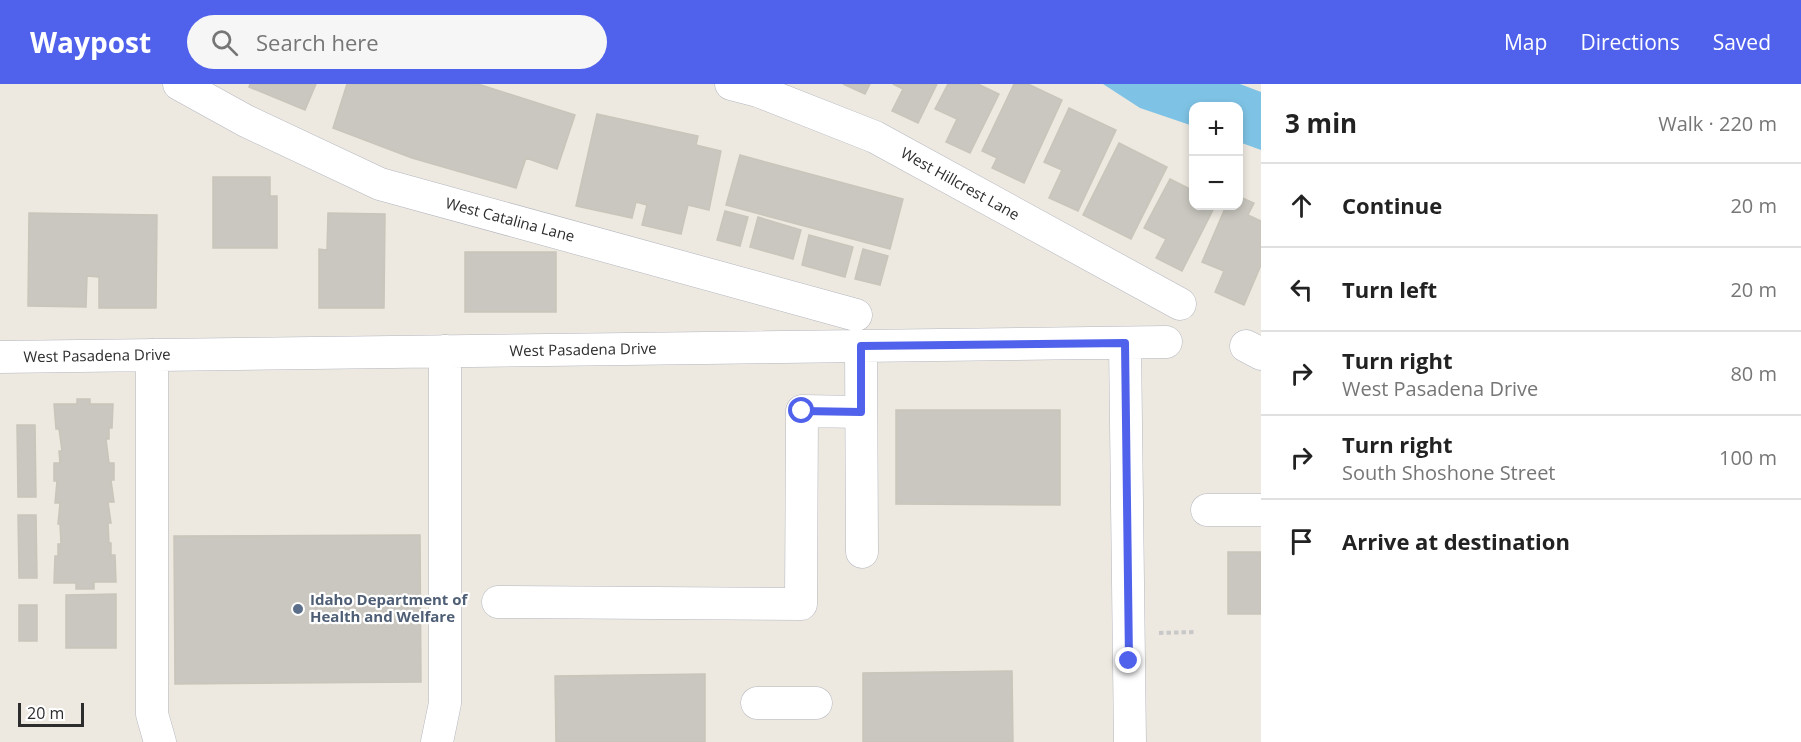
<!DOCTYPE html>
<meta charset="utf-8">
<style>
:root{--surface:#fff;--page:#f6f6f6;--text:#222;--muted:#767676;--line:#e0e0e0;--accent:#5062eb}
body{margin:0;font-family:"Open Sans",sans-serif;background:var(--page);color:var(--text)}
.controls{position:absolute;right:18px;top:18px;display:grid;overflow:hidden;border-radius:12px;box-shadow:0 3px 9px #0003}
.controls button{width:54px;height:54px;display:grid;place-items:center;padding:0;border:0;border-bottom:2px solid var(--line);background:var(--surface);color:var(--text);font:30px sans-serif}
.scale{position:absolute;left:18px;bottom:15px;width:66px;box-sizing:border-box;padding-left:6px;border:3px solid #2d2d2d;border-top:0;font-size:16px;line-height:21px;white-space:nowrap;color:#2d2d2d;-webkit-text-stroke:4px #fff;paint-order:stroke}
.stop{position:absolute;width:18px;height:18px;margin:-14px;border:4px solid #5062eb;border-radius:50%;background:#fff}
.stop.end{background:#5062eb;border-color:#fff;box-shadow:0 2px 6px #0008}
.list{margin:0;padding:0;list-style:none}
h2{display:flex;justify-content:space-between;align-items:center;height:78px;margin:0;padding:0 24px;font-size:26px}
h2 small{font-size:20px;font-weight:400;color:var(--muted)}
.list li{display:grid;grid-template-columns:39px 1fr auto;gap:18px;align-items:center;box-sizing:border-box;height:84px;padding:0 24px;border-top:2px solid var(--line)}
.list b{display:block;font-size:22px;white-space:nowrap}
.list p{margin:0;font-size:20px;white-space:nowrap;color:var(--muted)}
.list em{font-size:20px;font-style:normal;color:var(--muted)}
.icon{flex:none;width:33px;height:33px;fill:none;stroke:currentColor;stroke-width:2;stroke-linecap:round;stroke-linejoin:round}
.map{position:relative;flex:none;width:1261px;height:658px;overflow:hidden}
header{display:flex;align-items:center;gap:36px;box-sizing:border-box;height:84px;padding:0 30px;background:var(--accent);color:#fff}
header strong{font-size:28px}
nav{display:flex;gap:33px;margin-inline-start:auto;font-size:21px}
.search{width:420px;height:54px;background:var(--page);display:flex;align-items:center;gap:15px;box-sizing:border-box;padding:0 21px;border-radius:33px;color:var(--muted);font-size:22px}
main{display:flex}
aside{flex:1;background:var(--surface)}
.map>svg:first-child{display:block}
</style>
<header>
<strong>Waypost</strong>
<div class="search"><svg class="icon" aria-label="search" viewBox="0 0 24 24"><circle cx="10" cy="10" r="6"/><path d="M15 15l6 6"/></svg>Search here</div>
<nav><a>Map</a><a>Directions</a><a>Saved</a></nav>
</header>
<main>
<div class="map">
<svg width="1261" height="658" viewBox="0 0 1261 658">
<rect width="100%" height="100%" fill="#ede9e1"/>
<path fill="#7ec3e5" d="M 1103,0 L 1240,0 L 1261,8 L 1261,66 L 1239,58 L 1238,22 L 1194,22 L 1193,42 L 1140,24 Z"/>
<path fill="#c9c7bf" stroke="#c9c5ba" stroke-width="1.5" d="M 250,0 L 316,0 L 305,26 L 249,3 Z
M 347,0 L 478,0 L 575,31 L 557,85 L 526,74 L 516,104 L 412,74 L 333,44 Z
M 843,0 L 870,0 L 865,10 Z
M 893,0 L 937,0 L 918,39 L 892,27 L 903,5 Z
M 948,0 L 978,0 L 999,10 L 970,69 L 946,58 L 957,35 L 935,25 Z
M 1014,0 L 1028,0 L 1062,16 L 1024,99 L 992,84 L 997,74 L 982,67 Z
M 1069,24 L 1116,46 L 1078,127 L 1049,114 L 1062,86 L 1044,78 Z
M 597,30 L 698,52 L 696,61 L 721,67 L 709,126 L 688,121 L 681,150 L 642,141 L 647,121 L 636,118 L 632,134 L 576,122 Z
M 1119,59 L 1167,83 L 1131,155 L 1083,131 Z
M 740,71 L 903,115 L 890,165 L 726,121 Z
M 213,93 L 270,93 L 270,112 L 277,112 L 277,164 L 213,164 Z
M 1170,95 L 1194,107 L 1194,122 L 1215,122 L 1182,187 L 1156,174 L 1166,155 L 1144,144 Z
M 1238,112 L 1254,119 L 1248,131 L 1261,137 L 1261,181 L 1244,221 L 1215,208 L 1224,187 L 1202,178 L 1226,122 L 1238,122 Z
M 725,127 L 748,133 L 740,162 L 717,156 Z
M 29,129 L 157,131 L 156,224 L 99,224 L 99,193 L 87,192 L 86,223 L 28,222 Z
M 328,129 L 385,130 L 384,224 L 319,224 L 319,165 L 327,166 Z
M 758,133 L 801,146 L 793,175 L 750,163 Z
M 809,151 L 853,163 L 845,193 L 802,181 Z
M 863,165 L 888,172 L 880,201 L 855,195 Z
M 465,168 L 556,168 L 556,228 L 465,228 Z
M 77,315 L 90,315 L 90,320 L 113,320 L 112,344 L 109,344 L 109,355 L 106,355 L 109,379 L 114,379 L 114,396 L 111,396 L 114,418 L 108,418 L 111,439 L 108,439 L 109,459 L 111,459 L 111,471 L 115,471 L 116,498 L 94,498 L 94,505 L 76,505 L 76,499 L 54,499 L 55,472 L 58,472 L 58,460 L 61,460 L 60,440 L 58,440 L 60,419 L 55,419 L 57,397 L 54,397 L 54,379 L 60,379 L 59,367 L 62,367 L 59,345 L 56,345 L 54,320 L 77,320 Z
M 896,326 L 1060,326 L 1060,421 L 896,420 Z
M 17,341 L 35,341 L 36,413 L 18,413 Z
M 18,431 L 36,431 L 37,494 L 19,494 Z
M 420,451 L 421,598 L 175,600 L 174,452 Z
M 1228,468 L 1261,468 L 1261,530 L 1228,530 Z
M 116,510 L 116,564 L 66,564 L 66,511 Z
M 19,521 L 37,521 L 37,557 L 19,557 Z
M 1012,587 L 1013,658 L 863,658 L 863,589 Z
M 705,590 L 705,658 L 556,658 L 555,592 Z"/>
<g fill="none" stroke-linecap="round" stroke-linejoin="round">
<g stroke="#b4b6bf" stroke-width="33">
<path id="minor" d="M 179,0 L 246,37 L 380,100 L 856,231
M 731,0 L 758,7 L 875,53 L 1180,220
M 1125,259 L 1130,658
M 861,262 L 862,468
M 1246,262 L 1261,270
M 152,271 L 152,630 L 160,658
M 0,273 L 1166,258
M 1207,426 L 1261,426
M 498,518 L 801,520 L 802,327 L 861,328
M 757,619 L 816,619
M 437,658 L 445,619 L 445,267"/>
</g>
<path stroke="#c8c8c8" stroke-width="4" stroke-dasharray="4.5 3" stroke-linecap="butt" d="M 1159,549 L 1194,548"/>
<use href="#minor" stroke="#fff" stroke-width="32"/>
</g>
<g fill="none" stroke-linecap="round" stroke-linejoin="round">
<path stroke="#5062eb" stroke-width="8" d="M 802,327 L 861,328 L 861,262 L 1125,259 L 1129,577"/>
</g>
<circle fill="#5c6f8a" stroke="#fff" stroke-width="2" cx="298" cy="525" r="6"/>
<g text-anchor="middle" stroke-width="4.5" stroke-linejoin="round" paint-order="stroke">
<g font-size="15" fill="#2d2d2d" stroke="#fff">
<text transform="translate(960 100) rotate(29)" y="5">West Hillcrest Lane</text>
<text transform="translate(510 136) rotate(15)" y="5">West Catalina Lane</text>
<text transform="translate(583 266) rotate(-1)" y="5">West Pasadena Drive</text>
<text transform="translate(97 272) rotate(-1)" y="5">West Pasadena Drive</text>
</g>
<g font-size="15" font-weight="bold" fill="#4e5e75" stroke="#fff" text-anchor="start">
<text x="310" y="521">Idaho Department of<tspan x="310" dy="17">Health and Welfare</tspan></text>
</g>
</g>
</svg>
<div class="controls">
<button>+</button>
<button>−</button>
</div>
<div class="scale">20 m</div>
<div class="stop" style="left:802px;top:327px"></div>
<div class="stop end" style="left:1129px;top:577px"></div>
</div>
<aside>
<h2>3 min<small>Walk · 220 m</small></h2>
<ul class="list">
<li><svg class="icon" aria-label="ahead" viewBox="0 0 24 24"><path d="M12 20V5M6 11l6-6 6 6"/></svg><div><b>Continue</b></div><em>20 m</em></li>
<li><svg class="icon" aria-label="left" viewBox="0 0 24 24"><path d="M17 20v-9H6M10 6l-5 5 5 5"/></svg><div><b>Turn left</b></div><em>20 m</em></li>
<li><svg class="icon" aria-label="right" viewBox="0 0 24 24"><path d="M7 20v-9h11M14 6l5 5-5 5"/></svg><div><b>Turn right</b><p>West Pasadena Drive</p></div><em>80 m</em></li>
<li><svg class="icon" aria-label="right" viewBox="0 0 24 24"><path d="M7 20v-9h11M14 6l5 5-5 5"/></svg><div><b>Turn right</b><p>South Shoshone Street</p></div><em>100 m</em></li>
<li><svg class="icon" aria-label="arrive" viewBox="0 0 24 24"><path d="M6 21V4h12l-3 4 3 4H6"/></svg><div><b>Arrive at destination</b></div></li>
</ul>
</aside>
</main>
